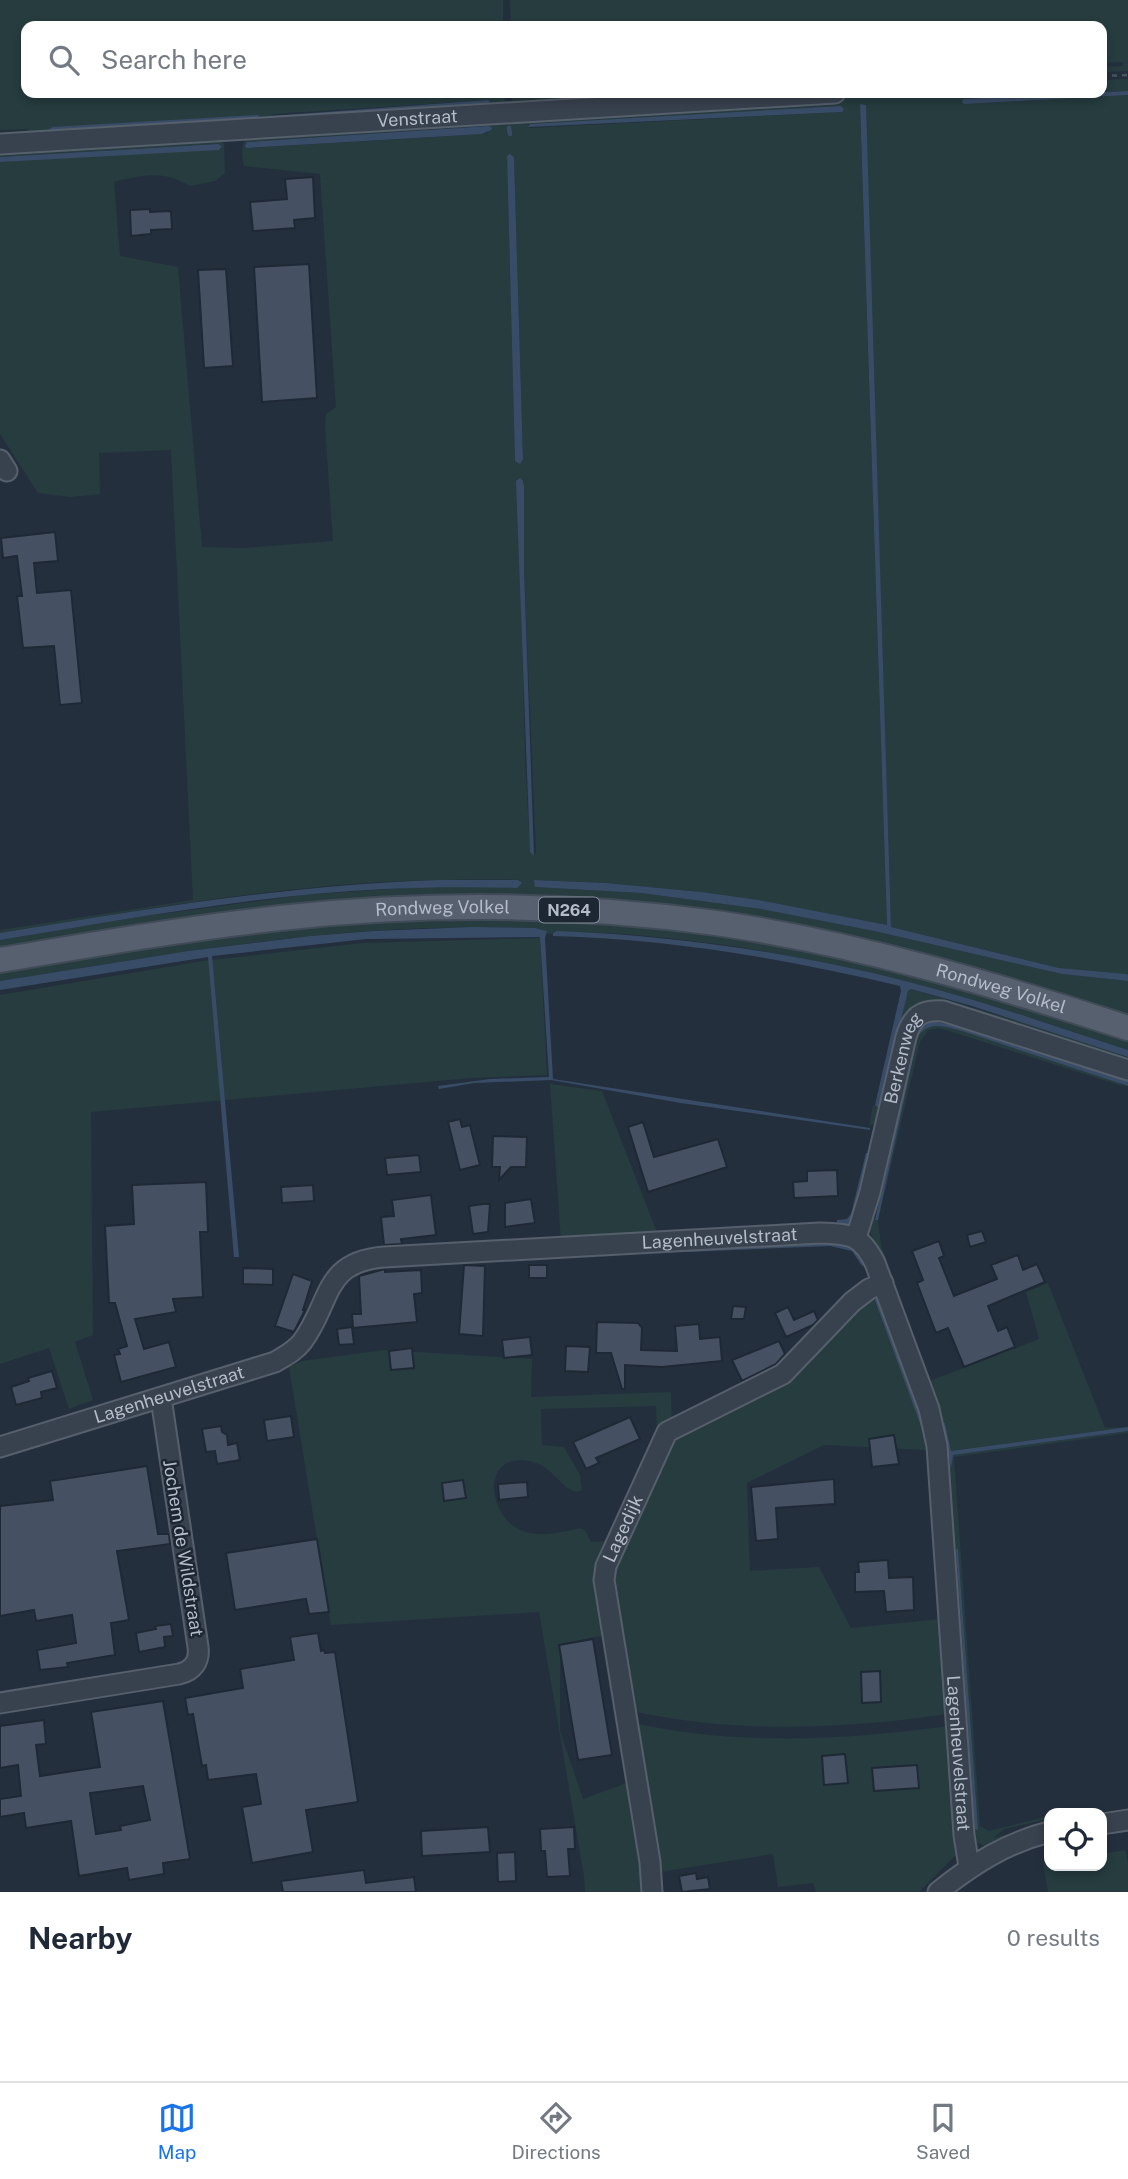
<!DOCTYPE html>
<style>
:root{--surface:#fff;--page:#f6f6f7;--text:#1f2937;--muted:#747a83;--line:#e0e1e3;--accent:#1a73e8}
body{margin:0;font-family:"Public Sans",sans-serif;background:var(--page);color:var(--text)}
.controls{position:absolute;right:21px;bottom:21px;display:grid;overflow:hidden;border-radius:14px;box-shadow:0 4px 10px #0003}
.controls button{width:63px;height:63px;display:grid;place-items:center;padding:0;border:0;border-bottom:2px solid var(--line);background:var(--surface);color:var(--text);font:35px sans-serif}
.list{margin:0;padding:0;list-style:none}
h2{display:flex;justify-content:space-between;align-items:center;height:91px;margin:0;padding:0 28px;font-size:30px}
h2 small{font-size:23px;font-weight:400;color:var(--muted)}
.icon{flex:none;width:38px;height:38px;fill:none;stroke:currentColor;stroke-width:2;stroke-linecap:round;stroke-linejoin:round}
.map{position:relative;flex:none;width:1128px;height:1892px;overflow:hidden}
.search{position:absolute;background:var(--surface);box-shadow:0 4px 10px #0003;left:21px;right:21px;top:21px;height:77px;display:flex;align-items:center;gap:18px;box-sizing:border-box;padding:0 24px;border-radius:14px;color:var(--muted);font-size:26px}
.sheet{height:189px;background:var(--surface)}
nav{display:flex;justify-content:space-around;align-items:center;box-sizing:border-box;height:98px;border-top:2px solid var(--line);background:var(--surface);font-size:19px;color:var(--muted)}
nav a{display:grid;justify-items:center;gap:4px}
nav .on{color:var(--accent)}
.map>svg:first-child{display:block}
</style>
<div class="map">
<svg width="1128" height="1892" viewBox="0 0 1128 1892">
<rect width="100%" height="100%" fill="#242f3e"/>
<path fill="#263c3f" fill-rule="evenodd" d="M 0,0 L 503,0 L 503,26 L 26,26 L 26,93 L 505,93 L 505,101 L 512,101 L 512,93 L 604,93 L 529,98 L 645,93 L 782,93 L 0,141 L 30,129 L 0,130 ZM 488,100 L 490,102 L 487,104 L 271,116 L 274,114 Z
M 510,0 L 1128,0 L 1128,71 L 1102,72 L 1102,67 L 1123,66 L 1123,62 L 1102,63 L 1102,26 L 511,26 Z
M 1128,79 L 1128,91 L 1102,92 L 1102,80 Z
M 893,93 L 1088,93 L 964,99 L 964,104 L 1128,95 L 1128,975 L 1059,968 L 891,927 L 865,105 L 860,105 L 887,925 L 701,892 L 606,883 L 535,880 L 536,887 L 641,893 L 761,909 L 874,931 L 1062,974 L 1128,981 L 1128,1018 L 584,902 L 0,952 L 0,940 L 131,918 L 303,895 L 520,880 C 482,878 442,880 403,881 C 267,887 134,911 0,933 L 0,930 L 193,900 L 171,450 L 99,453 L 100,494 L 70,497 L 38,493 L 0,434 L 0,162 L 218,144 L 0,157 L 0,148 L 221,140 L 224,144 L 225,173 L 215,181 L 190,186 C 163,170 143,175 114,182 L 120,256 L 178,267 L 202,547 L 243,548 L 333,541 L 325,427 L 326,414 L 336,407 L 320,174 L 244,166 C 241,153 241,145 249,133 ZM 843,107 L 842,112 L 529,128 L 528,125 ZM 488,126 L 491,127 L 487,133 L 482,134 L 248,148 L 246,142 ZM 507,156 L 514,157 L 523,459 L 515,461 ZM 518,479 L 523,481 L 524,486 L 524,569 L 536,852 L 534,856 L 530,852 L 525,756 Z
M 449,916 L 602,921 L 704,932 L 856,958 L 1128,1038 L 1128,1050 C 983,1002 837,957 684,940 C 639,935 591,930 547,934 L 547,931 L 535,928 C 480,927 425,927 370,931 C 246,940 123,962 0,981 L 0,970 L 299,925 Z
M 540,938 L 547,1075 L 471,1078 L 91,1112 L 93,1335 L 75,1342 L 93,1400 L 69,1409 L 49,1348 L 0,1364 L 0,995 L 203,961 L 362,943 Z
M 911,989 L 1045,1029 L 1128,1057 L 1128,1065 L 935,1004 L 920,1003 L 910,1012 L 877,1147 L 866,1147 L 870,1146 L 875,1125 L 871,1124 L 869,1127 L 873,1105 L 879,1108 L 908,990 Z
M 925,1015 L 1128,1073 L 1128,1081 L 944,1022 L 919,1027 L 874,1218 L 878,1220 L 918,1036 C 923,1029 928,1025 936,1025 C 956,1026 1116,1078 1128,1088 L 962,1035 L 939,1028 L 928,1030 L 920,1042 L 878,1221 L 881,1245 L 893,1277 L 887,1279 L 868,1225 L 911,1030 Z
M 550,1084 L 602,1091 L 658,1235 L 561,1241 Z
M 1048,1283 L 1105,1428 L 1128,1427 L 951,1451 L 945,1423 L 943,1423 L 952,1468 L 952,1455 L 1128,1431 L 1128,1433 L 954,1457 L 980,1826 L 989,1831 L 1049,1816 L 1049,1819 L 1004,1829 L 993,1838 L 1049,1823 L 1049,1826 L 986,1846 L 977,1843 L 969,1835 L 924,1383 L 998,1355 L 997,1352 L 1012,1346 L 1014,1349 L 1039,1339 L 1026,1292 Z
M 872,1294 L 920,1421 L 927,1450 L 824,1445 L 747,1483 L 750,1571 L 819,1567 L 851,1628 L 941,1619 L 948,1714 C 844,1729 735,1734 632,1711 L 607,1581 L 664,1438 L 796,1372 L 806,1364 L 814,1352 Z
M 384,1350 L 532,1359 L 531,1397 L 671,1392 L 672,1424 L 657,1430 L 656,1406 L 541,1409 L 542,1445 L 564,1447 L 580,1475 L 582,1490 L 577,1492 C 559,1488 553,1465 529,1461 C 480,1452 487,1518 523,1531 C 541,1538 562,1532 581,1528 L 586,1532 L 591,1542 L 610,1541 L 606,1635 L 560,1644 L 560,1731 L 583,1799 L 632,1781 L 648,1892 L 585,1892 L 584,1876 L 539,1612 L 331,1625 L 289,1367 L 302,1361 Z
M 634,1723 C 736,1746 846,1740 949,1726 L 958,1853 L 919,1892 L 816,1892 L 813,1883 L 778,1887 L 773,1854 L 660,1872 Z
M 1125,1850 L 1128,1863 L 1128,1892 L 1048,1892 L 1043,1863 L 1049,1861 L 1049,1866 L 1102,1866 L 1102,1854 Z"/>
<path fill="#394c67" d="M 1128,91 L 1128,95 L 964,104 L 962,102 L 963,99 Z
M 488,100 L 490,102 L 487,104 L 272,118 L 271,116 Z
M 860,104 L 866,105 L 891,927 L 1059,968 L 1126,974 L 1128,975 L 1128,981 L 1062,974 L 874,931 L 761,909 L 641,893 L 535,887 L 534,880 L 606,883 L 701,892 L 758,900 L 887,925 Z
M 841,106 L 844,109 L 842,112 L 528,127 L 530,124 Z
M 258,115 L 261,119 L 53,133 L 49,130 L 52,127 Z
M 489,126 L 492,128 L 491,130 L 482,134 L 247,148 L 245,146 L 247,142 Z
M 218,144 L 222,146 L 219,150 L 0,162 L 0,157 Z
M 510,154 L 514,157 L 523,459 L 520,464 L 515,461 L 507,156 Z
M 520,478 L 523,481 L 524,486 L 524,569 L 534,856 L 530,852 L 516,481 Z
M 437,880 L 518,880 L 522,883 L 517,888 C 473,887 429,887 384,889 C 256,895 127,919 0,940 L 0,933 C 146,909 289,885 437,880 Z
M 472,927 L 535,928 L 547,931 L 545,938 L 553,1079 L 870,1128 L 870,1130 L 681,1103 L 551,1080 L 474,1083 L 439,1089 L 438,1086 L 490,1079 L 549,1077 L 540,937 L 366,939 L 212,956 L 239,1257 L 234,1257 L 208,957 L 0,990 L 0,981 L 189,951 L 311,936 L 373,931 Z
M 557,931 C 685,936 812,955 935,989 C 1000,1007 1064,1029 1128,1050 L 1128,1057 L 972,1006 L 911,989 L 908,991 L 880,1107 L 877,1107 L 875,1105 L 901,991 L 900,986 C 786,959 671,939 553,936 L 553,933 Z
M 931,1021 L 967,1028 L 1128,1081 L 1128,1086 L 962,1031 C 945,1027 930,1020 918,1036 L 878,1220 L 875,1220 L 916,1031 Z
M 866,1153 L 869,1153 L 855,1217 L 850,1224 L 837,1224 L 837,1220 L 847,1219 L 851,1214 Z
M 829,1241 C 847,1244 855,1249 864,1264 L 862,1266 L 852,1251 L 830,1246 L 687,1252 L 686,1249 Z
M 874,1298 L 877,1299 L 920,1411 L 925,1437 Z
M 943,1423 L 945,1423 L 951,1451 L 1128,1427 L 1128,1431 L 953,1455 L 951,1469 Z
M 956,1549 L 958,1549 L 978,1830 L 975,1829 Z"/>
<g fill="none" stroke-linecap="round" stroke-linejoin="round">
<path stroke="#394c67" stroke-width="4.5" d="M 509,128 L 510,134"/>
</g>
<path fill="#455162" stroke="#1f2835" stroke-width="2" fill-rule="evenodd" d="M 313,177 L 315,218 L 294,220 L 295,228 L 253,231 L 250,202 L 287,199 L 285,179 Z
M 150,209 L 150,212 L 171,211 L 172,229 L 151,230 L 151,234 L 131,236 L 130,210 Z
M 309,264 L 317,398 L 262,402 L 254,267 Z
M 226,269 L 233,366 L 204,368 L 198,270 Z
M 55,532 L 58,561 L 34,563 L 37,593 L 71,590 L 82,703 L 60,705 L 54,646 L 23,648 L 17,596 L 22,596 L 17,556 L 3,558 L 1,538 Z
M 460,1119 L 462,1127 L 470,1125 L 480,1165 L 460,1170 L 448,1122 Z
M 643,1122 L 654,1157 L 718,1139 L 727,1167 L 648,1192 L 628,1127 Z
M 493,1136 L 527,1137 L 526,1167 L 511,1167 L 499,1180 L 500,1167 L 492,1167 Z
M 419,1155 L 421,1172 L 387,1175 L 385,1158 Z
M 837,1170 L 838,1196 L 794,1198 L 793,1182 L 807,1181 L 807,1171 Z
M 206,1182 L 208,1232 L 200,1232 L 203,1297 L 173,1299 L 176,1312 L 135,1319 L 144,1349 L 169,1342 L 176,1367 L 121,1382 L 114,1355 L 120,1354 L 118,1349 L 127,1346 L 115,1303 L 109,1303 L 105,1226 L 134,1224 L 132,1185 Z
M 313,1185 L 314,1201 L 282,1203 L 281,1187 Z
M 431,1195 L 436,1235 L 401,1239 L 402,1244 L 384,1245 L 381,1217 L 394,1216 L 392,1200 Z
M 531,1199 L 535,1223 L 505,1227 L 505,1203 Z
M 483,1204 L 490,1204 L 488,1232 L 473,1234 L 469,1206 Z
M 982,1231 L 986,1242 L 970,1247 L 967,1235 Z
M 939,1241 L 944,1256 L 939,1258 L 954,1296 L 997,1279 L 991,1265 L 1018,1255 L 1023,1270 L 1037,1264 L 1045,1282 L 988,1306 L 998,1331 L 1007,1327 L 1015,1347 L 964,1367 L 948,1328 L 936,1333 L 917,1283 L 923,1280 L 912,1251 Z
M 464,1265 L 485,1266 L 483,1336 L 459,1334 Z
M 529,1265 L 547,1265 L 547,1278 L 529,1278 Z
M 243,1268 L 273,1269 L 273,1285 L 243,1284 Z
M 385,1269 L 385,1272 L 421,1270 L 422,1293 L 414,1294 L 417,1322 L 353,1328 L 352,1314 L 361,1314 L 359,1276 Z
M 293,1274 L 312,1281 L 303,1310 L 305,1310 L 294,1332 L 275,1326 Z
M 733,1306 L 746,1307 L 744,1319 L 731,1319 Z
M 788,1307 L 794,1320 L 814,1311 L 818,1320 L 813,1325 L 786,1337 L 775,1313 Z
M 597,1322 L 638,1323 L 642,1328 L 641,1350 L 677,1351 L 675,1326 L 699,1324 L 700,1339 L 720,1337 L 722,1361 L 662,1367 L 625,1365 L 625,1389 L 622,1389 L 611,1353 L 596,1353 Z
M 352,1327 L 354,1344 L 339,1345 L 337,1329 Z
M 530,1337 L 532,1355 L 504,1358 L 502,1340 Z
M 779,1341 L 785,1354 L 776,1364 L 742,1381 L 732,1360 Z
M 566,1346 L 590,1347 L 588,1372 L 565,1371 Z
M 412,1348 L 414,1368 L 391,1370 L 389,1351 Z
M 52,1371 L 57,1388 L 41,1392 L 42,1398 L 16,1405 L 11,1387 L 29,1381 L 28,1378 Z
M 291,1416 L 294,1437 L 267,1441 L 264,1420 Z
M 630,1417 L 640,1439 L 596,1458 L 599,1463 L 586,1469 L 573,1442 Z
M 221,1426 L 222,1432 L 227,1435 L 228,1445 L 237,1443 L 240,1460 L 217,1464 L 215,1451 L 206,1452 L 202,1429 Z
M 894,1435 L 899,1464 L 872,1467 L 869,1439 Z
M 147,1466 L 158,1534 L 169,1534 L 170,1544 L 117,1551 L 129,1620 L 111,1623 L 115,1655 L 67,1663 L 68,1667 L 40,1670 L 37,1650 L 76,1643 L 72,1615 L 36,1621 L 34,1610 L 0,1616 L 0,1506 L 53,1500 L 50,1481 Z
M 834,1479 L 835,1504 L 776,1508 L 778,1539 L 756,1541 L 751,1487 Z
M 463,1480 L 466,1498 L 444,1501 L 442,1483 Z
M 527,1482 L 528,1497 L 499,1500 L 498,1484 Z
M 317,1539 L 329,1612 L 309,1614 L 306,1599 L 235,1610 L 226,1553 Z
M 888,1560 L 889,1578 L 913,1577 L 914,1610 L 886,1612 L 884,1591 L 855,1592 L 855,1572 L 859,1572 L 858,1562 Z
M 171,1624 L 173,1636 L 164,1637 L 165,1647 L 139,1652 L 136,1633 L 156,1629 L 155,1626 Z
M 318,1633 L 321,1651 L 324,1650 L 325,1653 L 335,1652 L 358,1802 L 306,1810 L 313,1852 L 252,1863 L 242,1807 L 261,1804 L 256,1774 L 208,1780 L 206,1765 L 202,1766 L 193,1714 L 188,1715 L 185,1698 L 243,1688 L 240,1669 L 294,1660 L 290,1637 Z
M 593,1639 L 612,1755 L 578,1760 L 559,1645 Z
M 880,1671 L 881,1702 L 862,1703 L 861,1672 Z
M 163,1701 L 190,1859 L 163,1863 L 164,1874 L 129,1880 L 127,1868 L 79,1876 L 71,1821 L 26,1828 L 24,1813 L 0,1817 L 0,1799 L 21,1796 L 18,1765 L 0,1768 L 0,1726 L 44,1720 L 46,1744 L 36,1745 L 40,1776 L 100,1767 L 91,1712 ZM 143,1786 L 150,1820 L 120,1826 L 121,1830 L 96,1834 L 90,1793 Z
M 845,1754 L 848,1783 L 824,1785 L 822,1756 Z
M 917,1765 L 919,1788 L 874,1791 L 872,1768 Z
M 488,1827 L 490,1852 L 422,1856 L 421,1831 Z
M 574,1827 L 575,1849 L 568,1849 L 570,1876 L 547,1877 L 545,1851 L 541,1851 L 540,1829 Z
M 515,1852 L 516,1881 L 498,1882 L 497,1853 Z
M 364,1870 L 366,1883 L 414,1877 L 416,1892 L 283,1892 L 281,1881 Z
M 696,1873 L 697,1879 L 708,1877 L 710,1889 L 682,1892 L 679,1876 Z"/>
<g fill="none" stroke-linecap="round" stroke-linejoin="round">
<g stroke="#565f6c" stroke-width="23">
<g id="minor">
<path id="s1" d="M 0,144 L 835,93"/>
<path d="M 0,460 L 7,471"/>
<path id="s2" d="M 856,1238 L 870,1192 L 906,1037 C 912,1017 921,1009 943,1011 L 1128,1070"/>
<path id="s3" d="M 0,1447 L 275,1362 C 285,1356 295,1351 302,1342 C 332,1302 322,1262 384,1257 L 820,1233 C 851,1234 861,1235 875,1263 L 929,1409 L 937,1446 L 964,1835 L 969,1867"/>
<path d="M 0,1703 L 179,1674 C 193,1671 200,1661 198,1647 L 161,1398"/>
<path d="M 1102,1824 L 1128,1820"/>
<path id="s4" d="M 652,1892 L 650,1862 L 604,1580 L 606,1566 L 667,1432 L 783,1374 L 852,1302 L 869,1289 L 883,1283"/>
<path d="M 938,1892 C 973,1864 1006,1843 1049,1832"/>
</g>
</g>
<g stroke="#414a57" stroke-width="28">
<g id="major">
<path id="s5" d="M 0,960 C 97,944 193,927 290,917 C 431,902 575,904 716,923 C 856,943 993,984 1128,1028"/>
</g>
</g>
<path stroke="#44595c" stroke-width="2.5" stroke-dasharray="5 5" stroke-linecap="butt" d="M 1102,76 L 1128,75"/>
<use href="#minor" stroke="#38414e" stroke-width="19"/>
<use href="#major" stroke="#56606e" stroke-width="24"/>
</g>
<g text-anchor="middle" stroke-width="5" stroke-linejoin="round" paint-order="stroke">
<rect fill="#1d2633" stroke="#878f9c" stroke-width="2" x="539" y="897.5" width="60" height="25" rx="5"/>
<g font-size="16" font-weight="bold" fill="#b4bcc9">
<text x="569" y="916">N264</text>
</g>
<g font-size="18" fill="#b4bcc9" stroke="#1d2633">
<text dy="6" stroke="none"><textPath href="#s1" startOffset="418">Venstraat</textPath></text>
<text dy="6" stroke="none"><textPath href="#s5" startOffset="446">Rondweg Volkel</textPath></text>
<text dy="6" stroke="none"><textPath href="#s5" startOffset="1013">Rondweg Volkel</textPath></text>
<text dy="6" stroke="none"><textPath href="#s2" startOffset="186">Berkenweg</textPath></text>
<text dy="6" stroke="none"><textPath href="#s3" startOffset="784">Lagenheuvelstraat</textPath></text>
<text dy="6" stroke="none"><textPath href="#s3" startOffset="177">Lagenheuvelstraat</textPath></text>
<text dy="6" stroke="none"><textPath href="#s4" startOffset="371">Lagedijk</textPath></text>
<text transform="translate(183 1548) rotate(81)" y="6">Jochem de Wildstraat</text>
<text dy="6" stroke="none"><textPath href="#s3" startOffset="1454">Lagenheuvelstraat</textPath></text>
</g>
</g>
</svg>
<div class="controls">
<button><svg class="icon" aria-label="locate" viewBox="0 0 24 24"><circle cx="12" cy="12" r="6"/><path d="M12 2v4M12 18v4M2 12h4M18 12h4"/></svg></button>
</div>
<div class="search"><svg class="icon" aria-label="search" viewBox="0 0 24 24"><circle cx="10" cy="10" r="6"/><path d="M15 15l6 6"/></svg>Search here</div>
</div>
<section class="sheet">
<h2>Nearby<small>0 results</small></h2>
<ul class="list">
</ul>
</section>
<nav>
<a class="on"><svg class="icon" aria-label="map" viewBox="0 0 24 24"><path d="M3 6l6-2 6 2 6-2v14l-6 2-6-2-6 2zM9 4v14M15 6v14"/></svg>Map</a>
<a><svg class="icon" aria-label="directions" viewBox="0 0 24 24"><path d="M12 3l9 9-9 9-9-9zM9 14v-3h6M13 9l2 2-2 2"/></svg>Directions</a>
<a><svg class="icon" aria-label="saved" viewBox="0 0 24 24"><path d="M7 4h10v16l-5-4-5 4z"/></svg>Saved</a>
</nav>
